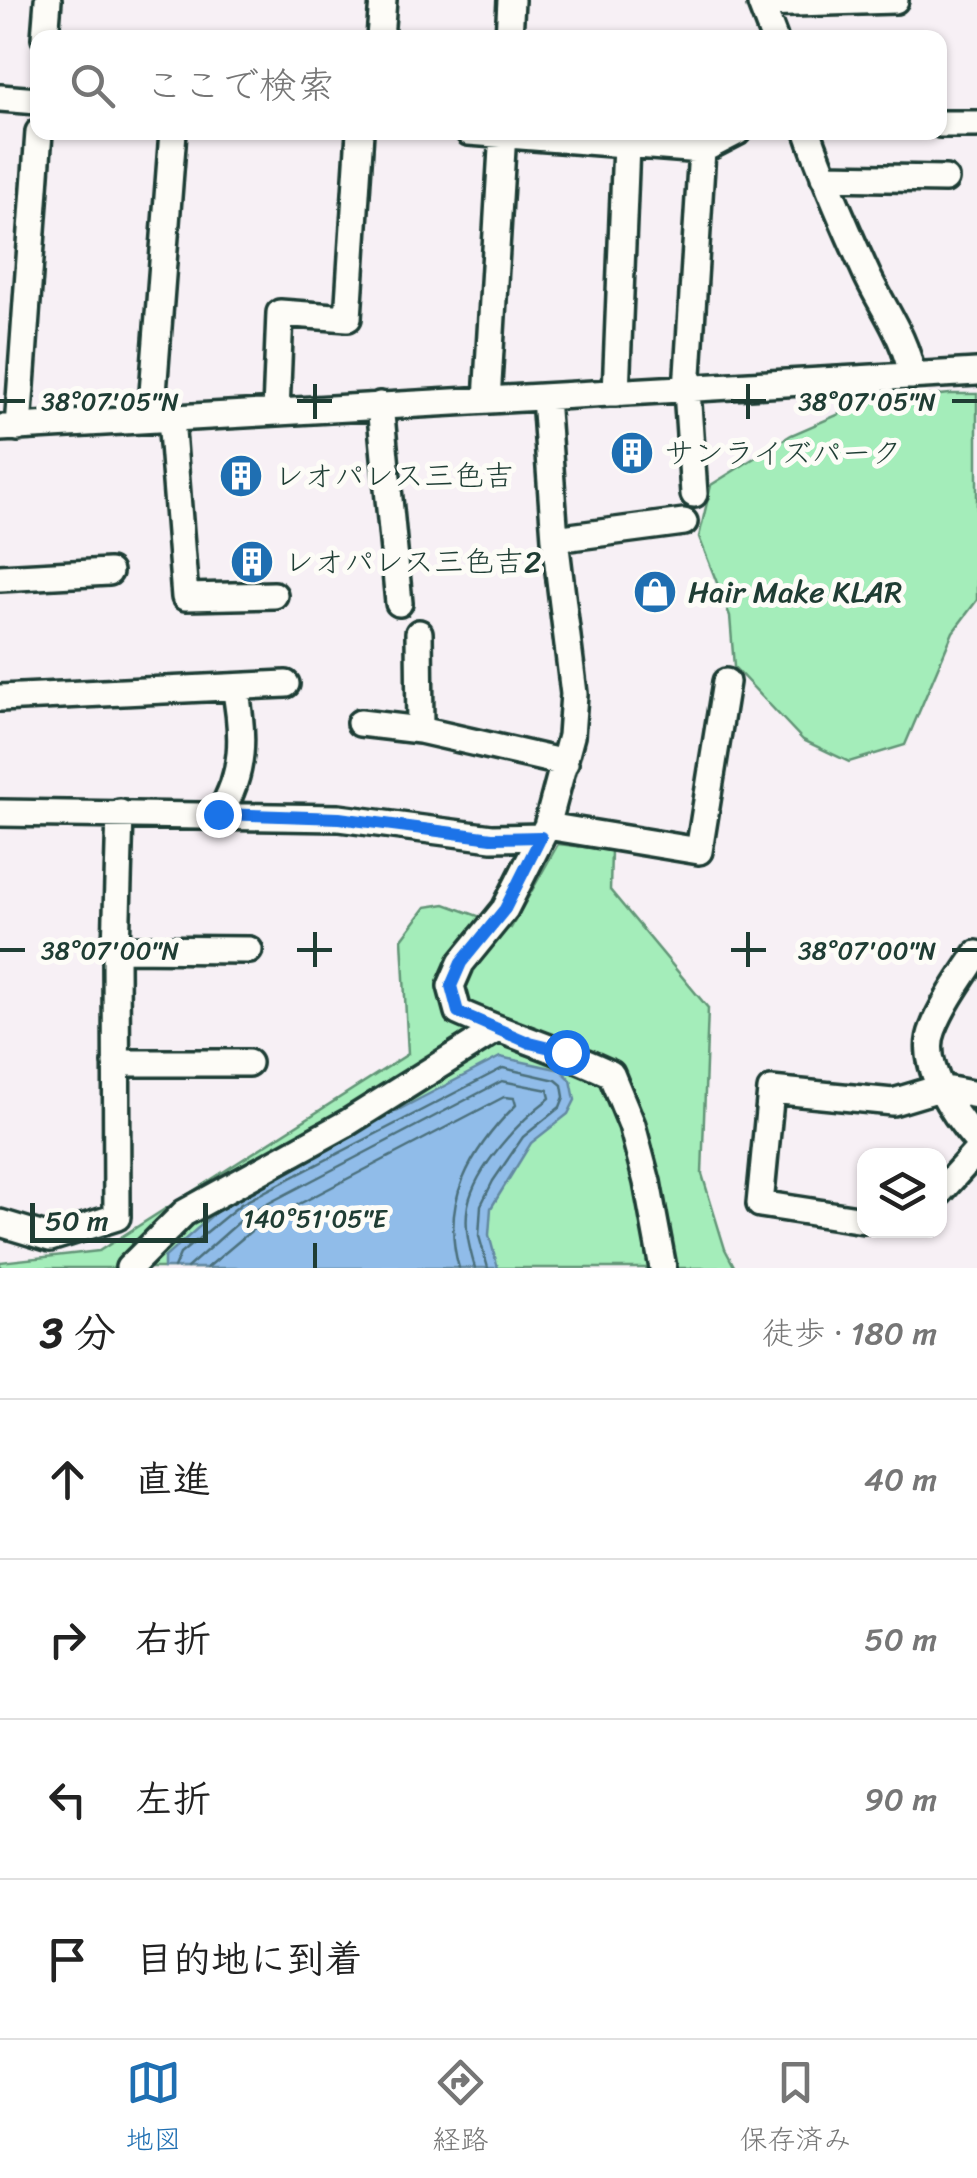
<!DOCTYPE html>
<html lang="ja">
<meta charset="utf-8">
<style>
:root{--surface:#fff;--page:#f2f2f2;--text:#222;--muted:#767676;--line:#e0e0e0;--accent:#1f6fb2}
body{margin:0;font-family:Sriracha,"Klee One",sans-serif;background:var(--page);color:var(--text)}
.controls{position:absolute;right:30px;bottom:30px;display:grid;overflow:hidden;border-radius:20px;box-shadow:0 2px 8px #0004}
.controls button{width:90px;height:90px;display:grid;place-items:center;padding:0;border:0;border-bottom:2px solid var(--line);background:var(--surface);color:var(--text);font:50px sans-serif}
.scale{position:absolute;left:30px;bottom:25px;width:178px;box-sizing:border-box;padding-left:10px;border:5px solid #1f3d34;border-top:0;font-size:28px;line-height:35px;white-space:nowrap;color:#1f3d34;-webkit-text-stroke:8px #fdfcf7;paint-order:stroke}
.stop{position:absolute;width:30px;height:30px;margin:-22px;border:8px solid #1a73e8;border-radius:50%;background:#fff}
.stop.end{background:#1a73e8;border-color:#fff;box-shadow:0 2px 10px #0008}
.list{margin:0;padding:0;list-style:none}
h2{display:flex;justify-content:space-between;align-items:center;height:130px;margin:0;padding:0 40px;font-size:42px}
h2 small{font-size:32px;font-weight:400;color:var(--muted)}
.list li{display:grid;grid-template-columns:65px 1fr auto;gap:30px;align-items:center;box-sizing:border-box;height:160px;padding:0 40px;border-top:2px solid var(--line)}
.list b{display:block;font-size:38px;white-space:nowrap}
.list em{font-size:32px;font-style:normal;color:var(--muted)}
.icon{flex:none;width:55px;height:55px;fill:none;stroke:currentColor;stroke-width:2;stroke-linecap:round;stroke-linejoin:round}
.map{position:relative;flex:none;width:977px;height:1268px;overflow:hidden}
.search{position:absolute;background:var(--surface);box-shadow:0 2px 8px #0004;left:30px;right:30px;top:30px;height:110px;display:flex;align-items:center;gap:25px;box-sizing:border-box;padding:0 35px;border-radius:20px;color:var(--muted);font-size:38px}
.sheet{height:770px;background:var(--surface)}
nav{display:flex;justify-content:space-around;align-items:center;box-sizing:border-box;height:140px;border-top:2px solid var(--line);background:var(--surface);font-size:28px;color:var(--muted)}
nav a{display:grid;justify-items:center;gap:5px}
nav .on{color:var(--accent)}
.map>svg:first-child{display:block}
</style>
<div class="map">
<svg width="977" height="1268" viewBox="0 0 977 1268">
<rect width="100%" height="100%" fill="#f7f0f5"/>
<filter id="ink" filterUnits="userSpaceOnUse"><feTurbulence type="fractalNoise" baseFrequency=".01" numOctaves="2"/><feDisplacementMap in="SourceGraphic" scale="20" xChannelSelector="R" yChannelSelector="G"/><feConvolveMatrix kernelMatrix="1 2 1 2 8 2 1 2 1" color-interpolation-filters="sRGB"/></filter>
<g filter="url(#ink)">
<path fill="#a4edba" stroke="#629577" stroke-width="2.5" d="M 950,394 L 977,394 L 977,600 L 953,632 L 905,745 L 849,762 L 803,740 L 734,667 L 730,616 L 699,537 L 711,485 L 791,435 L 867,402 Z
M 558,844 L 611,850 L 610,890 L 708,1008 L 702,1174 L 725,1249 L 735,1268 L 0,1268 L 0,1262 L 99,1251 L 408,1054 L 402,939 L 426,907 L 445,904 L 511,928 Z"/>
<path fill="#90bce9" stroke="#6389a1" stroke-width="2.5" d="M 500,1057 L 561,1070 L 571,1080 L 575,1100 L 568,1114 L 531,1143 L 491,1208 L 489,1235 L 498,1268 L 164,1268 L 164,1258 L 235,1195 Z"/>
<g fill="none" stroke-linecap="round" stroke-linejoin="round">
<path stroke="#4c707c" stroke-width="2.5" d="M 174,1268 L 180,1254 L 241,1204 L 503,1068 L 556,1080 L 562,1085 L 564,1097 L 560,1107 L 523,1137 L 493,1181 L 481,1205 L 479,1236 L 488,1268
M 187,1268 L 248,1214 L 502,1081 L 548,1090 L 550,1098 C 520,1120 476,1167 468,1205 C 464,1227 469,1247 475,1268
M 207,1268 L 257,1226 L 504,1097 L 514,1098 L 516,1105 C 470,1151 440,1202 459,1268"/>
<g stroke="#1f3d34" stroke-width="32">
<path id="minor" d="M 45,38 L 48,0
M 380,38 L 383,0
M 509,38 L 511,0
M 774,38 L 761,4 L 895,0
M 0,98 L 38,101
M 940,124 L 977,124
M 469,132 L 702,150 L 687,390 L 694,494
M 808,132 C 825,182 846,229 868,277 C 884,310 906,339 912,376
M 702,150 L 737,132
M 824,177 L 945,179
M 616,393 L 626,145
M 545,397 L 555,539 L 574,694 L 571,736 L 547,826 L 505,909 L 461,963 L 451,986 L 458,1012 C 509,1035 561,1050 611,1074 L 632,1125 L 647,1182 L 663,1268
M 487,400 L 503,132
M 380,405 L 399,603
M 276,411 L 280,313 L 348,318 L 360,132
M 171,418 L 185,597 L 274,595
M 151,419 L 173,132
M 0,428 L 977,372
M 18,428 L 39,132
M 555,539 L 684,522
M 0,578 L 109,572
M 419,633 L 420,730
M 0,698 L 286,684
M 360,723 L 420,730 L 565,763
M 0,813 L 339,818 L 492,838 L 541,837
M 219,814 C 245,774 244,734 235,687
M 547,826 L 699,851 L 726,682
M 116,949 L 249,950
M 977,954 C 962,977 943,1003 933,1029 C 918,1064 955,1116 977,1141
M 116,1063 L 248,1063
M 940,1192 L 977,1151
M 864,1220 L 760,1204 L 771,1090 L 893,1102 L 940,1088 L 977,1095
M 0,1223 L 50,1238 L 117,1217 L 116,949 L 120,813
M 129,1268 L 184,1213 L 347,1123 L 497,1029"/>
</g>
<use href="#minor" stroke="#fdfcf7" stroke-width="25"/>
</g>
</g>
<g fill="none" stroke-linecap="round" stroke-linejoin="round" filter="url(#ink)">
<path stroke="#1a73e8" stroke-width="12" d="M 218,814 L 339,818 L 492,838 L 541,837 L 505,909 L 461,963 L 451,986 L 458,1012 L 530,1043 L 566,1052"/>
</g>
<path fill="none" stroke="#1f3d34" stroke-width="4" d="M 315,384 L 315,419M 748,384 L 748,419M 0,401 L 25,401M 297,401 L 332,401M 731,401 L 766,401M 952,401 L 977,401M 315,932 L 315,967M 748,932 L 748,967M 0,950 L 25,950M 297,950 L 332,950M 731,950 L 766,950M 952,950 L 977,950M 315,1243 L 315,1268"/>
<defs>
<g id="building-disc" transform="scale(2.25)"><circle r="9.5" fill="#1f6fb2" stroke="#fdfcf7"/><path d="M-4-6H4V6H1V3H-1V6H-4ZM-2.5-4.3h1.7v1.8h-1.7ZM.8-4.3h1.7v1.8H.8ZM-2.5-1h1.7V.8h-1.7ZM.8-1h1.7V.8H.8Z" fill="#fff"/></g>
<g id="shop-disc" transform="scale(2.25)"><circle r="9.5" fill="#1f6fb2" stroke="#fdfcf7"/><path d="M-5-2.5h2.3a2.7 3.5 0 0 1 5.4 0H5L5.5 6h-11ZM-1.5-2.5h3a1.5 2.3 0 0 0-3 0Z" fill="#fff"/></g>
</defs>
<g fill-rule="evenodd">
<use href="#building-disc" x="632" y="453"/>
<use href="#building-disc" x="241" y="476"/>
<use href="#building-disc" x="252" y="562"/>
<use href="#shop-disc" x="655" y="592"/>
</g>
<g text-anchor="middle" stroke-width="10" stroke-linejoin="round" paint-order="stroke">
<g font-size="30" fill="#1f3d34" stroke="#fdfcf7" text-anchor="start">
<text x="664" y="463">サンライズパーク</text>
<text x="274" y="486">レオパレス三色吉</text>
<text x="284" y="572">レオパレス三色吉2</text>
<text x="688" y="602">Hair Make KLAR</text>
</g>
</g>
<g font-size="25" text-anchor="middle" fill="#1f3d34" stroke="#fdfcf7" stroke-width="10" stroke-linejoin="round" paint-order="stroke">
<text x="110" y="410">38°07'05"N</text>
<text x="867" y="410">38°07'05"N</text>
<text x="110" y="959">38°07'00"N</text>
<text x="867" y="959">38°07'00"N</text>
<text x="315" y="1227">140°51'05"E</text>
</g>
</svg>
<div class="controls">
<button><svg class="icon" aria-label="layers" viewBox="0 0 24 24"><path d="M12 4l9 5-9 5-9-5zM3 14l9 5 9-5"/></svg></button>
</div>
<div class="scale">50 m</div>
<div class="stop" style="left:566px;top:1052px"></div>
<div class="stop end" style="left:218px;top:814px"></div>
<div class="search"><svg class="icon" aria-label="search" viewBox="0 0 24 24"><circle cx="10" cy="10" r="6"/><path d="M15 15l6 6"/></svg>ここで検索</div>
</div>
<section class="sheet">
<h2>3 分<small>徒歩 · 180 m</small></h2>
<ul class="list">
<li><svg class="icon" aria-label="ahead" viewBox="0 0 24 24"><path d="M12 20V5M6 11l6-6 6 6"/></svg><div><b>直進</b></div><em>40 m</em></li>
<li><svg class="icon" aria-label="right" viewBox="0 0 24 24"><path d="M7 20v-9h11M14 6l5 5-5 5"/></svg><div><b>右折</b></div><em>50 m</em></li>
<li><svg class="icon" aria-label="left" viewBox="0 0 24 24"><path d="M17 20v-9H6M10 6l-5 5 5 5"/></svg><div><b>左折</b></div><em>90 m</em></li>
<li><svg class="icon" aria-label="arrive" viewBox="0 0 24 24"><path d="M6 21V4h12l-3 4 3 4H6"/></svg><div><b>目的地に到着</b></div></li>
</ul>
</section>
<nav>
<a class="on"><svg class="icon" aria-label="map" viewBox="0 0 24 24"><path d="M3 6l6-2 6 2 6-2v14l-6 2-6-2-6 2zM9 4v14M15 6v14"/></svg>地図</a>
<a><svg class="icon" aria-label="directions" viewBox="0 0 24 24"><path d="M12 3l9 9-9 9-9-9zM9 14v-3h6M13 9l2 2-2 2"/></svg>経路</a>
<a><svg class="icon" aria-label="saved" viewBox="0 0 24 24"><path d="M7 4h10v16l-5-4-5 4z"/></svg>保存済み</a>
</nav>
